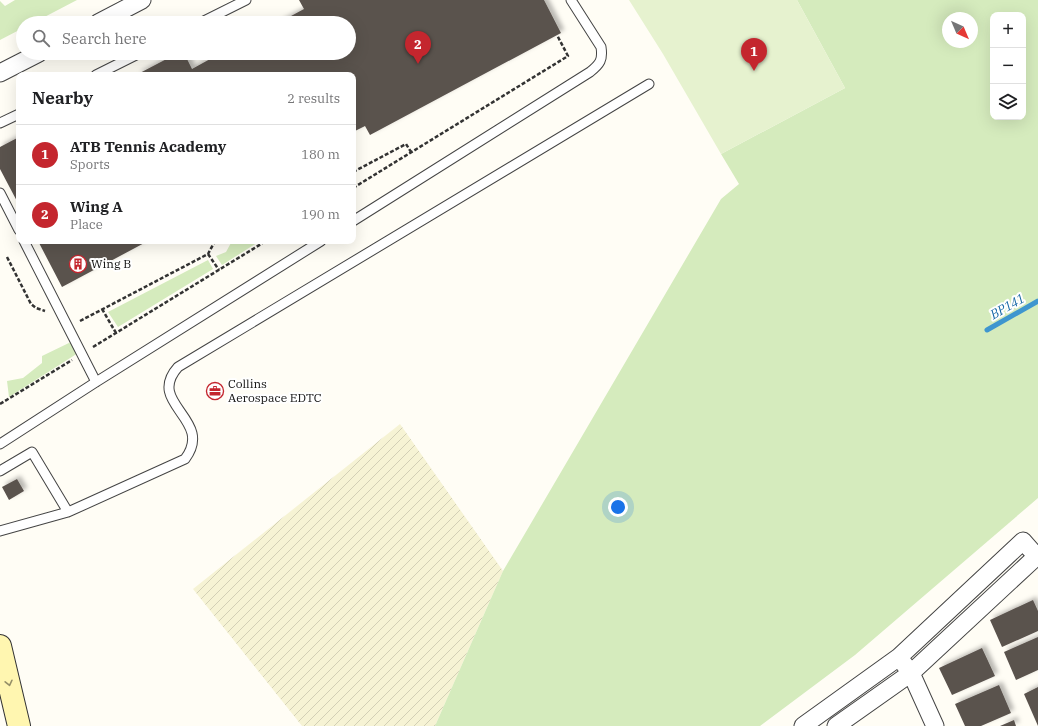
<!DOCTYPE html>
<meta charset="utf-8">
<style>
:root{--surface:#fff;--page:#f2f2f2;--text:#202124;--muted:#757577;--line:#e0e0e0;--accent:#c4262e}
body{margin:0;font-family:"IBM Plex Serif",serif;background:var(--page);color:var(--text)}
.controls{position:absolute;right:12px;top:12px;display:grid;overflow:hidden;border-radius:8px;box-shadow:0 4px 16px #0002}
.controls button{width:36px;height:36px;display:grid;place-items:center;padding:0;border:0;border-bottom:1px solid var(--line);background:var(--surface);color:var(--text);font:20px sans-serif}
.compass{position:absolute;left:942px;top:12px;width:36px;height:36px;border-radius:50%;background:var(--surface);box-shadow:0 4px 16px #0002;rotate:136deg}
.you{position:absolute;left:618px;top:507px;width:14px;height:14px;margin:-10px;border:3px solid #fff;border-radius:50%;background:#1a73e8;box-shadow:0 0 0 6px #1a73e833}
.badge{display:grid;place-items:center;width:26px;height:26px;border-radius:50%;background:var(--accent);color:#fff;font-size:13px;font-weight:700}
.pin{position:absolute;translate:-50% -33px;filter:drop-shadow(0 1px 2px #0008)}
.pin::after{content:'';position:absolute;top:21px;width:14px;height:12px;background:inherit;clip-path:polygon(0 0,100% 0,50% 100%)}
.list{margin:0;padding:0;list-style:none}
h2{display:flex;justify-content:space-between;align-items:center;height:52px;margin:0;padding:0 16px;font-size:17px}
h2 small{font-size:13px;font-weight:400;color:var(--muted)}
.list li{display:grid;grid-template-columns:26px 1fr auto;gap:12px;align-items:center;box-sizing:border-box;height:60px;padding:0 16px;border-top:1px solid var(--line)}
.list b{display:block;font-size:15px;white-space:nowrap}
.list p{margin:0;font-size:13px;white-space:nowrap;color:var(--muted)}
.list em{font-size:13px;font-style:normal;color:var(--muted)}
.icon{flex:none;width:22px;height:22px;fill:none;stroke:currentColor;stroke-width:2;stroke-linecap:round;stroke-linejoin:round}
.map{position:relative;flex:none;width:1038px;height:726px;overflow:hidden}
.search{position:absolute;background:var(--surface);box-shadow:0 4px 16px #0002;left:16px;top:16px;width:340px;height:44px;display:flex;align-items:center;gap:10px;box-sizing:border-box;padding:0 14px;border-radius:22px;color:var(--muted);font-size:15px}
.panel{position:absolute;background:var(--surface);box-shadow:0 4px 16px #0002;left:16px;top:72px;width:340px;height:172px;border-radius:8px}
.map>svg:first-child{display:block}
</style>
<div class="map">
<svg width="1038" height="726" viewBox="0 0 1038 726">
<defs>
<pattern id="farmland-furrows" width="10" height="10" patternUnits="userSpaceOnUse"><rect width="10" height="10" fill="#f6f3d4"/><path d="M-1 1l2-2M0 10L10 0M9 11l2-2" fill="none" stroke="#d2cfb5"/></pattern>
<filter id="shadow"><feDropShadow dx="3.5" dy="-3.5" stdDeviation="2" flood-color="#0004"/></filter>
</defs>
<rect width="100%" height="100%" fill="#fffdf5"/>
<path fill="url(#farmland-furrows)" d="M 400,424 L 503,571 L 435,726 L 302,726 L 193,589 Z"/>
<path fill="#d5ebbd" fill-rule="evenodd" d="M 15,0 L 77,0 L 33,23 L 23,23 L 23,28 L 0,40 L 0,1 L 5,6 Z
M 797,0 L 1038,0 L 1038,498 L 855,655 L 760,726 L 435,726 L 503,571 L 721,199 L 739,184 L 721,154 L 845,88 ZM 993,15 L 1023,15 L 1023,117 L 993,117 ZM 948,18 L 972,18 L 972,42 L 948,42 Z
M 232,241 L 260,241 L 222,265 L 216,256 L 226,252 Z
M 208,260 L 213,269 L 118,327 L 108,312 Z
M 73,341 L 78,353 L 9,397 L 7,381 L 23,378 L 42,363 L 42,356 Z"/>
<path fill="#e6f2cf" d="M 629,0 L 797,0 L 845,88 L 721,154 L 663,54 Z"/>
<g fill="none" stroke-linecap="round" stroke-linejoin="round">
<path stroke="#3f96cf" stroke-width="5" d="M 987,330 L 1038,301"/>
</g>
<path fill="#5a524d" filter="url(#shadow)" d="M 299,0 L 544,0 L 561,33 L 370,135 L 365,126 L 353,132 L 353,75 L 136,75 L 178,53 L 184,53 L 192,69 L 221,53 L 349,53 L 349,23 L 278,23 L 304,9 Z
M 19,137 L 19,205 L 0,169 L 0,147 Z
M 38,241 L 148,241 L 62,287 Z
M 17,479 L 24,491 L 9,500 L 2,487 Z
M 1033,600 L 1038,611 L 1038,631 L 1002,647 L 990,620 Z
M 1038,637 L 1038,670 L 1016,680 L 1004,652 Z
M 982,648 L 995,676 L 952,695 L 939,668 Z
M 999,685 L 1011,713 L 981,726 L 965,726 L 955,704 Z
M 1038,687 L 1038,726 L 1024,694 Z
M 1014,720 L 1016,726 L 1000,726 Z"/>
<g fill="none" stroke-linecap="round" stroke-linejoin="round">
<g stroke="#444" stroke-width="11">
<path id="service" d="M 200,23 L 246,0
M 96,75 L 140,53
M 0,123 L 19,114
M 0,193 L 19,230
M 353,221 L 590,72 C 600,64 603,60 601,47 L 571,0
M 24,241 L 96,382
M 0,444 L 96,382 L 321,241
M 0,471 L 32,452 L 68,512 L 0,531
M 68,512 L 185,459 C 215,419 145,404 178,367 L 649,84"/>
</g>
<g stroke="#444" stroke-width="19">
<path id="minor" d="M 98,23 L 142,0
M 0,73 L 39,53
M 904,664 L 911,673 L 935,726
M 803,726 L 899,657 L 1023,541 L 1038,558
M 836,726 L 911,673 L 1037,556"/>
</g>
<g stroke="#333" stroke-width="24">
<path id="secondary" d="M 0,646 L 19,726"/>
</g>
<path stroke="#333" stroke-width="2.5" stroke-dasharray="4 2" stroke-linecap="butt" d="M 353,172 L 406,144 L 411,152
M 353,188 L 568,56 L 557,35
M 208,254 L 219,270
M 7,257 L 31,304 L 36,308 L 45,311
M 102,309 L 116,333
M 80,321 L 208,254 L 215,241
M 93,347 L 266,241
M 0,404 L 72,360"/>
<use href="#service" stroke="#fff" stroke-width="9"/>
<use href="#minor" stroke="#fff" stroke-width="17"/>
<use href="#secondary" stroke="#fff6b0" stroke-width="22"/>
</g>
<defs><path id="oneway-chevron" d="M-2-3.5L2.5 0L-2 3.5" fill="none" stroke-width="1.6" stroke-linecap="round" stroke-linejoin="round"/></defs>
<use stroke="#948f68" href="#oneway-chevron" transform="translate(9 683) rotate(77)"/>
<defs>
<g id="building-ring" transform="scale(0.9)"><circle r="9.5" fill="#fff" stroke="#c4262e" stroke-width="1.5"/><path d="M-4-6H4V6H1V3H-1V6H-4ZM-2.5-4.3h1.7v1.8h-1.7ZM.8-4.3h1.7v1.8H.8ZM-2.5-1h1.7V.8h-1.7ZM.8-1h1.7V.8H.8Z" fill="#c4262e"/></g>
<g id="office-ring" transform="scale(0.9)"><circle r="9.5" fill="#fff" stroke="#c4262e" stroke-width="1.5"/><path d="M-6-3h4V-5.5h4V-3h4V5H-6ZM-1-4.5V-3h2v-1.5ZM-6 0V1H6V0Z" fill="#c4262e"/></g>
</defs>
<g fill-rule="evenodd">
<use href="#building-ring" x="78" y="264"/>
<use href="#office-ring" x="215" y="391"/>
</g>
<g text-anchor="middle" stroke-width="4" stroke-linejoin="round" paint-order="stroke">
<g font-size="12" fill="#111" stroke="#fff" text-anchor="start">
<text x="91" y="268">Wing B</text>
<text x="228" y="388">Collins<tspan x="228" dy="14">Aerospace EDTC</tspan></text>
</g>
<g font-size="13" font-style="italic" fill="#1768a6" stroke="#fff">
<text transform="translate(1007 306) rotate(-30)" y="5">BP141</text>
</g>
</g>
</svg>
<div class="controls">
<button>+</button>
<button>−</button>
<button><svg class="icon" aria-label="layers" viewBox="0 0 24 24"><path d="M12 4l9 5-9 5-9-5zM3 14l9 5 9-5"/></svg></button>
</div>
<svg class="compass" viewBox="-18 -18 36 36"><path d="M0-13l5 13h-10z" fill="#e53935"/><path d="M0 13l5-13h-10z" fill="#757577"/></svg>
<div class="you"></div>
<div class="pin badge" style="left:754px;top:71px">1</div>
<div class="pin badge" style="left:418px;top:64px">2</div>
<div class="search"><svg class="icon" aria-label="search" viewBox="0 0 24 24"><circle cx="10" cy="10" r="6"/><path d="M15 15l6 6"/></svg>Search here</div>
<section class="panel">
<h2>Nearby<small>2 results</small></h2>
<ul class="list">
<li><span class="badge">1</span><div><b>ATB Tennis Academy</b><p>Sports</p></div><em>180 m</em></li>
<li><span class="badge">2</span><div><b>Wing A</b><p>Place</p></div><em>190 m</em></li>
</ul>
</section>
</div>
